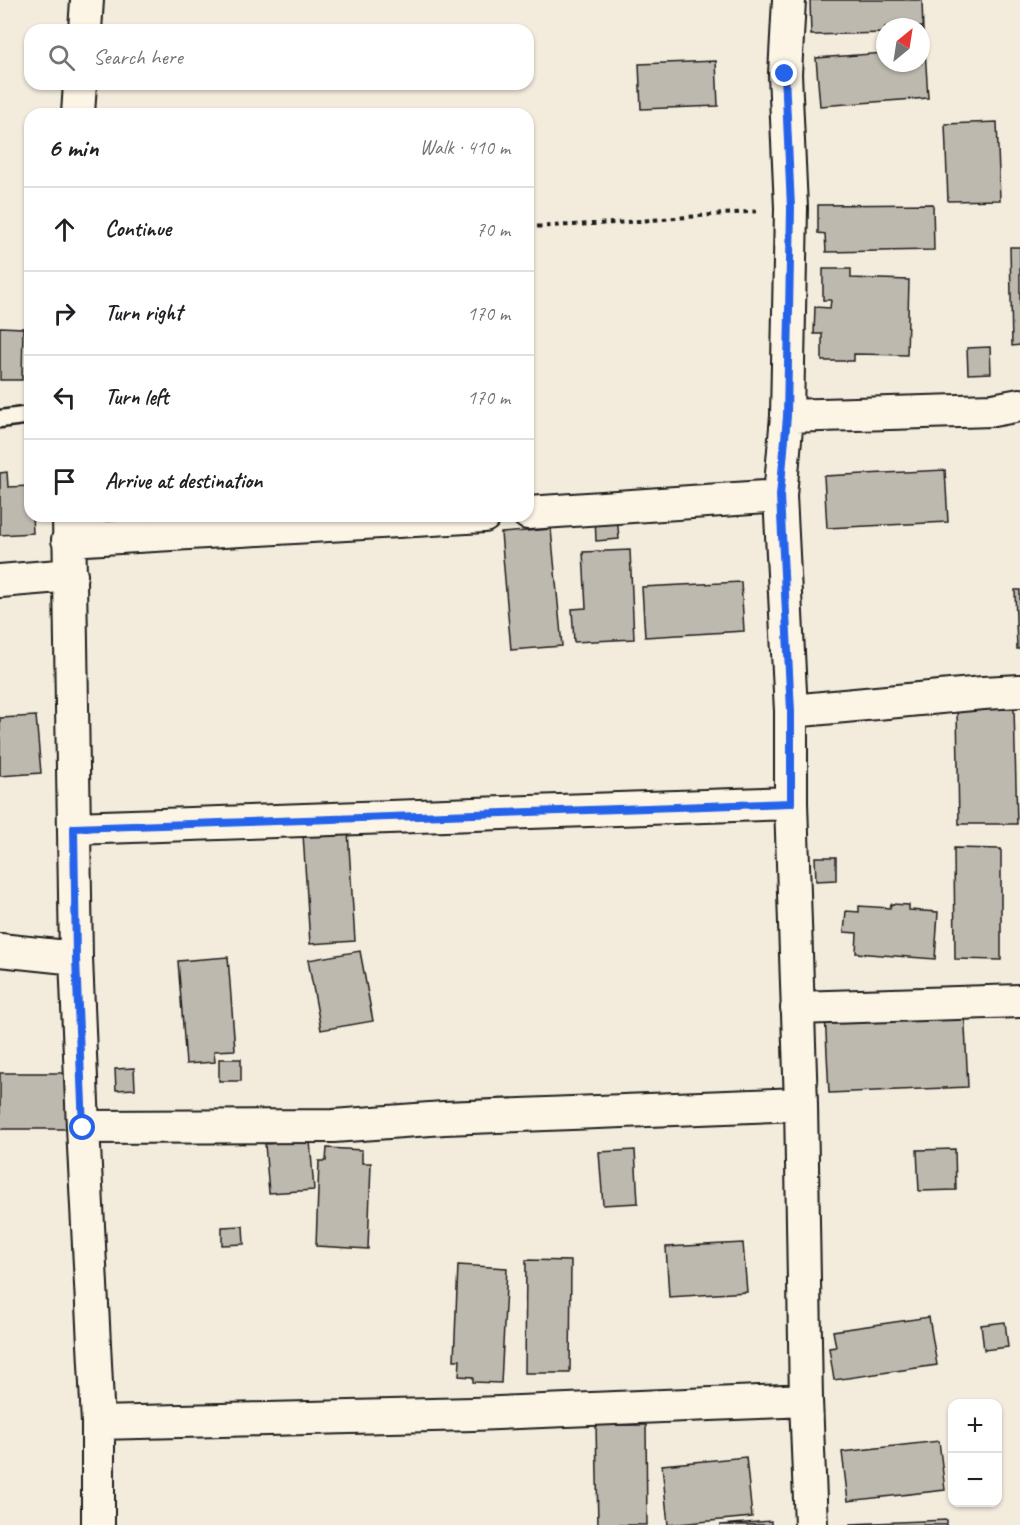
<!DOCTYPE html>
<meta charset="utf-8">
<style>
:root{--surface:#fff;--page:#f2f2f2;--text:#202124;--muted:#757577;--line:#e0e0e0}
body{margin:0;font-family:Caveat,sans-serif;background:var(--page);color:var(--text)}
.controls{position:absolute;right:18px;bottom:18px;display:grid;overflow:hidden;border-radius:12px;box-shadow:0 2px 4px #0004}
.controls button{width:54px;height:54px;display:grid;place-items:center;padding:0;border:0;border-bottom:2px solid var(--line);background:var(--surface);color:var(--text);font:30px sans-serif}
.compass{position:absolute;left:876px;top:18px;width:54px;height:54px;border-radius:50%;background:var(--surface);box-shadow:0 2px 4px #0004;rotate:30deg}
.stop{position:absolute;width:18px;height:18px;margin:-14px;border:4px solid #2563eb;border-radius:50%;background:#fff}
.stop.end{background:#2563eb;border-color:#fff;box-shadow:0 2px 6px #0008}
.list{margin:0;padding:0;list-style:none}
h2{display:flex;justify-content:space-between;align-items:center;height:78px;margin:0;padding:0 24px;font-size:26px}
h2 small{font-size:20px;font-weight:400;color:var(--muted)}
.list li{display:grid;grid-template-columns:39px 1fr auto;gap:18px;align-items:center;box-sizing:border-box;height:84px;padding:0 24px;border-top:2px solid var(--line)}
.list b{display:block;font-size:22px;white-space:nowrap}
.list em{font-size:20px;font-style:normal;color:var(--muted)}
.icon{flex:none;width:33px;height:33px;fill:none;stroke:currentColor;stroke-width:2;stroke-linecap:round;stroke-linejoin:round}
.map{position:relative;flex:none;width:1020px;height:1525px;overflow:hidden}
.search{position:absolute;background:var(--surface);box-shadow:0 2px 4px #0004;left:24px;top:24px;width:510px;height:66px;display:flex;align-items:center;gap:15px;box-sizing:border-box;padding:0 21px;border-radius:18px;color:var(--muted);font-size:22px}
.panel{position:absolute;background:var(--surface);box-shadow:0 2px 4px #0004;left:24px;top:108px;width:510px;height:414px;border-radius:18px}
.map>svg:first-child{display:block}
</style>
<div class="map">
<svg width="1020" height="1525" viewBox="0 0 1020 1525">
<rect width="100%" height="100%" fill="#f3ecdd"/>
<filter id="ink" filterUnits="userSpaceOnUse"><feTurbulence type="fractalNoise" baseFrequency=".0167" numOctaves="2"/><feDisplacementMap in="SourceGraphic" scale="12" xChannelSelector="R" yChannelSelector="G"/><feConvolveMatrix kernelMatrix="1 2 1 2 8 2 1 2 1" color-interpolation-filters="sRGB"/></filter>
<g filter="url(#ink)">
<path fill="#beb9ae" stroke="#1c1c1c" stroke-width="1.5" d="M 810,0 L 922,0 L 923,32 L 921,32 L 921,27 L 885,27 L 885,33 L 811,35 Z
M 925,50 L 928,98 L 820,106 L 816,58 L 885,53 L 885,63 L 921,63 L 921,51 Z
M 716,61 L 718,106 L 641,109 L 639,64 Z
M 997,122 L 1000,200 L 948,201 L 945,124 Z
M 933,204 L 934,250 L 826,252 L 825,234 L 818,233 L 818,205 Z
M 1010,247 L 1020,247 L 1020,345 L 1012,346 Z
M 823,269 L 851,269 L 851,278 L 909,280 L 907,355 L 854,354 L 854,361 L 822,361 L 822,334 L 814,334 L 815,307 L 830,308 L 831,300 L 823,300 Z
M 0,327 L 23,328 L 22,380 L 0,380 Z
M 990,347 L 991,373 L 968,374 L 967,348 Z
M 945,470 L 948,522 L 827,528 L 824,476 Z
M 7,472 L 8,487 L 30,486 L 30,516 L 32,516 L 33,533 L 0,535 L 0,473 Z
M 617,515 L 619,539 L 596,541 L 595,516 Z
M 551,529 L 562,646 L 511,650 L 501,533 Z
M 630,550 L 634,639 L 574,642 L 572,609 L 586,608 L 583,552 Z
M 741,582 L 744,631 L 645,637 L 642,587 Z
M 1015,590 L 1020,590 L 1020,649 L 1017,649 Z
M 957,709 L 1014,709 L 1017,824 L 959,824 Z
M 36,716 L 41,773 L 0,776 L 0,718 Z
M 348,831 L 355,941 L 310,944 L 303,834 Z
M 954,848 L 1001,849 L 1001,960 L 955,959 Z
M 815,857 L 836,857 L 836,880 L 816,881 Z
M 891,904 L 909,905 L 909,910 L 938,912 L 935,959 L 856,953 L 857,933 L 844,932 L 846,911 L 859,912 L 859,906 L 890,908 Z
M 360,951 L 373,1021 L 321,1030 L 308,960 Z
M 228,957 L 235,1050 L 214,1051 L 215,1062 L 186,1064 L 178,961 Z
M 964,1007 L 968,1087 L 829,1093 L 825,1013 Z
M 219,1059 L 241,1059 L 241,1081 L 219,1081 Z
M 134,1068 L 135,1089 L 116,1090 L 115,1069 Z
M 0,1073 L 67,1073 L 67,1129 L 0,1129 Z
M 310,1141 L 314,1190 L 269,1193 L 265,1144 Z
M 327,1148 L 362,1150 L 362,1163 L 371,1163 L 368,1249 L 316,1246 L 319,1161 L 326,1161 Z
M 955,1149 L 956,1190 L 919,1191 L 917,1150 Z
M 635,1150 L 638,1203 L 603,1205 L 599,1152 Z
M 243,1226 L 244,1244 L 222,1245 L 222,1227 Z
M 743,1243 L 747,1292 L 669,1297 L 666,1247 Z
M 526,1260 L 571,1261 L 570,1373 L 525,1373 Z
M 458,1265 L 507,1268 L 501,1383 L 473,1382 L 473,1377 L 459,1376 L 460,1360 L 454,1360 Z
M 929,1317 L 937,1365 L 834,1380 L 829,1348 L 836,1347 L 833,1331 Z
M 1005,1322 L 1008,1347 L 984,1350 L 981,1325 Z
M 596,1425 L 646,1425 L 647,1525 L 598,1525 Z
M 939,1441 L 945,1490 L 848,1501 L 842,1452 Z
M 746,1457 L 752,1517 L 668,1525 L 662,1465 Z
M 947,1520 L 947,1525 L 850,1525 L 850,1524 Z
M 771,1521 L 771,1525 L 720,1525 Z"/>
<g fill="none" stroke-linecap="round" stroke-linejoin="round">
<g stroke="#1c1c1c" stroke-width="21">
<path id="lane" d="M 0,419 L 23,416"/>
</g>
<g stroke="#1c1c1c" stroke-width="36">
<path id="street" d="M 789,0 L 785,74 L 791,208 L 787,416 L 780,496 L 791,711 L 791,803 L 801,1104 L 806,1400 L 811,1525
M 85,30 L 87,0
M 78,114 L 80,84
M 787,416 L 993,410 L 1020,405
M 528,513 L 780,496
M 69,516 L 76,958 L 83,1127 L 98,1423 L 98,1525
M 68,540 L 484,516
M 0,581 L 71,575
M 791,711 L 983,693 L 1020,691
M 74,828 L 791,803
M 0,950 L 76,958
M 797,1008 L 1020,1001
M 83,1127 L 333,1126 L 444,1118 L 801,1104
M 98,1423 L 473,1414 L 806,1400"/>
</g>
<path stroke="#1c1c1c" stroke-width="4" stroke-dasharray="4.5 4.5" stroke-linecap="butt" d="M 528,227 L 615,223 L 760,211"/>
<use href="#lane" stroke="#fcf5e5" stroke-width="16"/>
<use href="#street" stroke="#fcf5e5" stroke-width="32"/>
</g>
</g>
<g fill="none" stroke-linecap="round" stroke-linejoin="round" filter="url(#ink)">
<path stroke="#2563eb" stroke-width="8" d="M 83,1128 L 76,958 L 74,828 L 791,803 L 791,711 L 780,496 L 787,416 L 791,208 L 785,74"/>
</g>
</svg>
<div class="controls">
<button>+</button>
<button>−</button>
</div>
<svg class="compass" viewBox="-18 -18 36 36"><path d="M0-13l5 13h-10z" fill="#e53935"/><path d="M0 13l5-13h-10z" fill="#757577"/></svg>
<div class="stop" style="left:83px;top:1128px"></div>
<div class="stop end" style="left:785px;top:74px"></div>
<div class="search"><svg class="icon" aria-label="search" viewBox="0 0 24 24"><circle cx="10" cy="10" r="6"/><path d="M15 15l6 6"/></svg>Search here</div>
<section class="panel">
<h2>6 min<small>Walk · 410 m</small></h2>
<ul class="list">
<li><svg class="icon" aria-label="ahead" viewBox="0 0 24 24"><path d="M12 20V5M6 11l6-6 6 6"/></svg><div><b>Continue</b></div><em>70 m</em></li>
<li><svg class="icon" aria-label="right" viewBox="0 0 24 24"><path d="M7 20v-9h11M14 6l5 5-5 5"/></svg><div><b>Turn right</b></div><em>170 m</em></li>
<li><svg class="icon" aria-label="left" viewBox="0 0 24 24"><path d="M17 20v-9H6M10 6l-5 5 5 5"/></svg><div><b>Turn left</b></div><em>170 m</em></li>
<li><svg class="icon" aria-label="arrive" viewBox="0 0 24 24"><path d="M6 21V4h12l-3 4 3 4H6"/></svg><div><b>Arrive at destination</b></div></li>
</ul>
</section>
</div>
